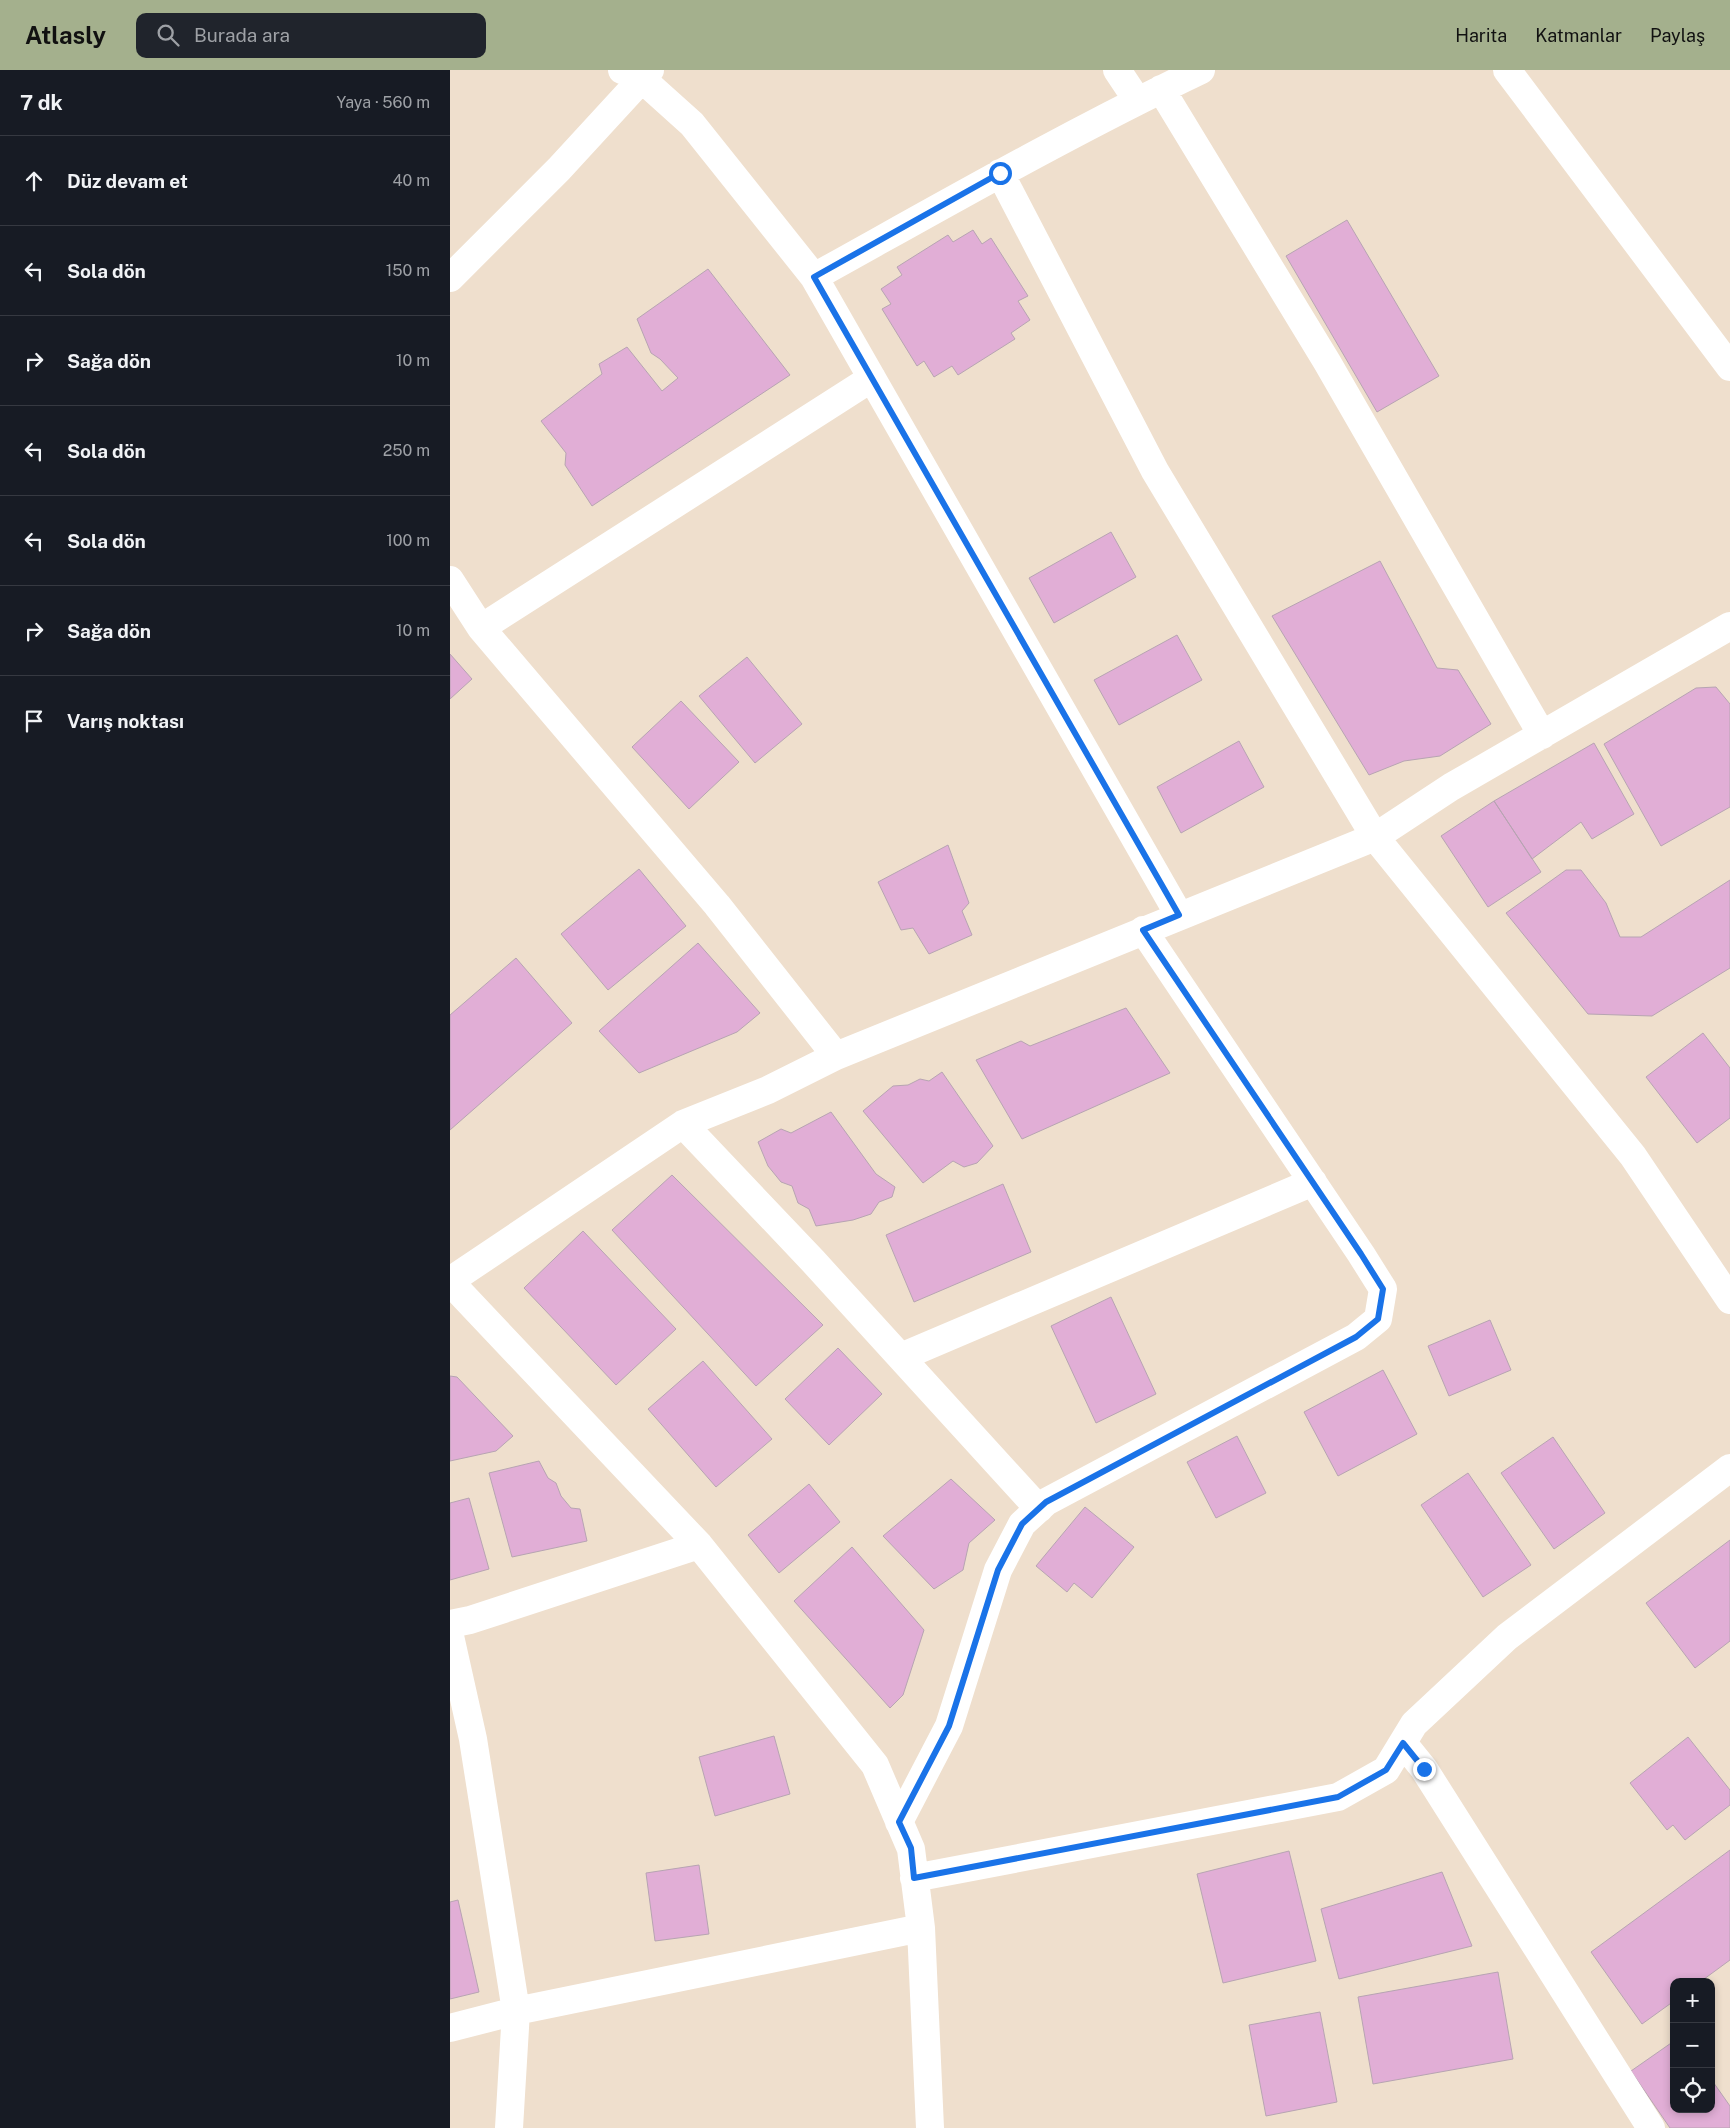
<!DOCTYPE html>
<html lang="tr">
<meta charset="utf-8">
<style>
:root{--surface:#171b24;--page:#20242c;--text:#f1f3f6;--muted:#9ea1a6;--line:#363941;--accent:#a4b08d}
body{margin:0;font-family:"Public Sans",sans-serif;background:var(--page);color:var(--text)}
.controls{position:absolute;right:15px;bottom:15px;display:grid;overflow:hidden;border-radius:10px;box-shadow:0 2px 8px #0003}
.controls button{width:45px;height:45px;display:grid;place-items:center;padding:0;border:0;border-bottom:1px solid var(--line);background:var(--surface);color:var(--text);font:25px sans-serif}
.stop{position:absolute;width:15px;height:15px;margin:-11px;border:4px solid #1a73e8;border-radius:50%;background:#fff}
.stop.end{background:#1a73e8;border-color:#fff;box-shadow:0 1px 5px #0008}
.list{margin:0;padding:0;list-style:none}
h2{display:flex;justify-content:space-between;align-items:center;height:65px;margin:0;padding:0 20px;font-size:21px}
h2 small{font-size:16px;font-weight:400;color:var(--muted)}
.list li{display:grid;grid-template-columns:32px 1fr auto;gap:15px;align-items:center;box-sizing:border-box;height:90px;padding:0 20px;border-top:1px solid var(--line)}
.list b{display:block;font-size:19px;white-space:nowrap}
.list em{font-size:16px;font-style:normal;color:var(--muted)}
.icon{flex:none;width:28px;height:28px;fill:none;stroke:currentColor;stroke-width:2;stroke-linecap:round;stroke-linejoin:round}
.map{position:relative;flex:none;width:1280px;height:2058px;overflow:hidden}
header{display:flex;align-items:center;gap:30px;box-sizing:border-box;height:70px;padding:0 25px;background:var(--accent);color:#111}
header strong{font-size:24px}
nav{display:flex;gap:28px;margin-inline-start:auto;font-size:18px}
.search{width:350px;height:45px;background:var(--page);display:flex;align-items:center;gap:12px;box-sizing:border-box;padding:0 18px;border-radius:10px;color:var(--muted);font-size:19px}
main{display:flex}
aside{flex:1;background:var(--surface)}
.map>svg:first-child{display:block}
</style>
<header>
<strong>Atlasly</strong>
<div class="search"><svg class="icon" aria-label="search" viewBox="0 0 24 24"><circle cx="10" cy="10" r="6"/><path d="M15 15l6 6"/></svg>Burada ara</div>
<nav><a>Harita</a><a>Katmanlar</a><a>Paylaş</a></nav>
</header>
<main>
<aside>
<h2>7 dk<small>Yaya · 560 m</small></h2>
<ul class="list">
<li><svg class="icon" aria-label="ahead" viewBox="0 0 24 24"><path d="M12 20V5M6 11l6-6 6 6"/></svg><div><b>Düz devam et</b></div><em>40 m</em></li>
<li><svg class="icon" aria-label="left" viewBox="0 0 24 24"><path d="M17 20v-9H6M10 6l-5 5 5 5"/></svg><div><b>Sola dön</b></div><em>150 m</em></li>
<li><svg class="icon" aria-label="right" viewBox="0 0 24 24"><path d="M7 20v-9h11M14 6l5 5-5 5"/></svg><div><b>Sağa dön</b></div><em>10 m</em></li>
<li><svg class="icon" aria-label="left" viewBox="0 0 24 24"><path d="M17 20v-9H6M10 6l-5 5 5 5"/></svg><div><b>Sola dön</b></div><em>250 m</em></li>
<li><svg class="icon" aria-label="left" viewBox="0 0 24 24"><path d="M17 20v-9H6M10 6l-5 5 5 5"/></svg><div><b>Sola dön</b></div><em>100 m</em></li>
<li><svg class="icon" aria-label="right" viewBox="0 0 24 24"><path d="M7 20v-9h11M14 6l5 5-5 5"/></svg><div><b>Sağa dön</b></div><em>10 m</em></li>
<li><svg class="icon" aria-label="arrive" viewBox="0 0 24 24"><path d="M6 21V4h12l-3 4 3 4H6"/></svg><div><b>Varış noktası</b></div></li>
</ul>
</aside>
<div class="map">
<svg width="1280" height="2058" viewBox="0 0 1280 2058">
<rect width="100%" height="100%" fill="#efdfcd"/>
<path fill="#e1aed6" stroke="#b7a4b2" d="M 897,150 L 989,306 L 927,342 L 836,186 Z
M 523,160 L 532,174 L 541,168 L 578,226 L 568,231 L 580,250 L 561,263 L 565,269 L 508,305 L 502,296 L 484,307 L 474,291 L 467,296 L 432,239 L 441,234 L 431,219 L 452,205 L 447,197 L 498,165 L 503,172 Z
M 258,199 L 340,305 L 142,436 L 115,395 L 116,383 L 91,351 L 152,304 L 149,294 L 177,277 L 212,321 L 228,308 L 210,289 L 201,283 L 187,249 Z
M 661,462 L 686,507 L 604,553 L 579,508 Z
M 930,491 L 987,598 L 1008,600 L 1041,654 L 990,686 L 954,691 L 919,705 L 822,546 Z
M 727,565 L 752,610 L 669,655 L 644,610 Z
M 0,584 L 22,609 L 0,629 Z
M 297,587 L 352,654 L 305,693 L 249,626 Z
M 1266,617 L 1280,634 L 1280,737 L 1211,776 L 1154,674 L 1246,618 Z
M 231,631 L 289,692 L 239,739 L 182,677 Z
M 789,671 L 814,717 L 731,763 L 707,717 Z
M 1144,673 L 1184,744 L 1142,769 L 1131,752 L 1082,789 L 1044,731 Z
M 1044,731 L 1091,802 L 1038,837 L 991,766 Z
M 498,775 L 519,833 L 512,841 L 522,865 L 479,884 L 463,858 L 451,860 L 428,812 Z
M 189,799 L 236,856 L 158,920 L 111,864 Z
M 1116,800 L 1131,800 L 1156,833 L 1170,867 L 1191,867 L 1280,810 L 1280,898 L 1202,946 L 1138,944 L 1056,843 Z
M 248,873 L 310,943 L 287,962 L 189,1003 L 149,961 Z
M 66,888 L 122,953 L 0,1060 L 0,945 Z
M 676,938 L 720,1003 L 572,1069 L 526,990 L 571,971 L 580,976 Z
M 1253,963 L 1280,998 L 1280,1048 L 1247,1073 L 1196,1007 Z
M 492,1002 L 543,1076 L 527,1093 L 514,1097 L 503,1091 L 473,1113 L 413,1041 L 443,1016 L 458,1015 L 470,1009 L 479,1011 Z
M 381,1042 L 426,1104 L 445,1117 L 442,1127 L 429,1132 L 421,1144 L 403,1150 L 366,1156 L 359,1139 L 348,1133 L 342,1116 L 331,1112 L 318,1096 L 308,1072 L 331,1059 L 341,1063 Z
M 222,1105 L 373,1255 L 306,1316 L 162,1160 Z
M 553,1114 L 581,1182 L 464,1232 L 436,1165 Z
M 133,1161 L 226,1259 L 166,1315 L 74,1218 Z
M 661,1227 L 706,1324 L 646,1353 L 601,1256 Z
M 1040,1250 L 1061,1300 L 999,1326 L 978,1276 Z
M 388,1278 L 432,1324 L 379,1375 L 335,1329 Z
M 253,1291 L 322,1369 L 266,1417 L 198,1339 Z
M 933,1300 L 967,1364 L 888,1406 L 854,1342 Z
M 0,1306 L 7,1307 L 63,1366 L 46,1381 L 0,1391 Z
M 787,1366 L 816,1423 L 766,1448 L 737,1392 Z
M 1103,1367 L 1155,1443 L 1104,1479 L 1051,1403 Z
M 89,1391 L 98,1408 L 106,1413 L 111,1426 L 121,1438 L 130,1439 L 137,1471 L 62,1487 L 39,1403 Z
M 1018,1403 L 1081,1495 L 1033,1527 L 971,1435 Z
M 501,1409 L 545,1450 L 519,1473 L 513,1500 L 484,1519 L 433,1466 Z
M 359,1414 L 390,1452 L 329,1503 L 298,1465 Z
M 19,1428 L 39,1499 L 0,1510 L 0,1433 Z
M 635,1437 L 684,1477 L 642,1528 L 624,1513 L 617,1522 L 586,1496 Z
M 1280,1470 L 1280,1571 L 1245,1598 L 1196,1533 Z
M 402,1477 L 474,1560 L 453,1625 L 440,1638 L 344,1531 Z
M 324,1666 L 340,1724 L 265,1746 L 249,1687 Z
M 1238,1667 L 1280,1720 L 1280,1735 L 1235,1770 L 1223,1755 L 1217,1760 L 1180,1713 Z
M 1280,1780 L 1280,1890 L 1250,1912 L 1224,1912 L 1224,1931 L 1192,1954 L 1141,1882 Z
M 839,1781 L 866,1891 L 773,1913 L 747,1804 Z
M 249,1795 L 259,1864 L 205,1871 L 196,1803 Z
M 992,1802 L 1022,1876 L 889,1909 L 871,1839 Z
M 8,1830 L 29,1922 L 0,1929 L 0,1832 Z
M 1048,1902 L 1063,1989 L 923,2014 L 908,1927 Z
M 870,1942 L 887,2032 L 816,2046 L 799,1955 Z
M 1224,1971 L 1224,2039 L 1261,2039 L 1261,2009 L 1280,2036 L 1280,2058 L 1220,2058 L 1181,2001 Z"/>
<g fill="none" stroke-linecap="round" stroke-linejoin="round">
<path stroke="#fff" stroke-width="28" d="M 172,0 L 192,9 L 242,54 L 364,207 L 729,845
M 667,0 L 687,30
M 711,19 L 877,292 L 1092,665
M 550,103 L 705,401 L 925,767 L 1183,1086 L 1280,1230
M 364,207 C 492,136 619,63 751,0
M 0,208 L 109,99 L 200,0
M 0,510 L 31,558 L 267,835 L 386,986
M 31,558 L 422,308
M 233,1054 L 363,1191 L 589,1439
M 0,1211 L 233,1054 L 318,1020 L 386,986 L 925,767 L 1001,717 L 1280,556
M 0,1212 L 249,1475 L 425,1695 L 461,1779 L 471,1858 L 480,2058
M 451,1287 L 863,1112
M 0,1554 L 20,1550 L 249,1475
M 0,1566 L 23,1669 L 66,1941 L 59,2058
M 953,1673 L 974,1699 L 1201,2058
M 449,1752 L 499,1656 L 548,1500 L 572,1454 L 596,1432 L 906,1267 L 928,1249 L 933,1219 L 911,1184 L 693,860
M 464,1808 L 888,1727 L 936,1700 L 964,1654 L 1057,1567 L 1280,1398
M 0,1958 L 66,1941 L 471,1858"/>
<path stroke="#fff" stroke-width="28" d="M 1057,0 L 1280,297"/>
</g>
<g fill="none" stroke-linecap="round" stroke-linejoin="round">
<path stroke="#1a73e8" stroke-width="6" d="M 550,103 L 364,207 L 729,845 L 693,860 L 911,1184 L 933,1219 L 928,1249 L 906,1267 L 596,1432 L 572,1454 L 548,1500 L 499,1656 L 449,1752 L 461,1778 L 464,1808 L 888,1727 L 936,1700 L 953,1673 L 974,1699"/>
</g>
</svg>
<div class="controls">
<button>+</button>
<button>−</button>
<button><svg class="icon" aria-label="locate" viewBox="0 0 24 24"><circle cx="12" cy="12" r="6"/><path d="M12 2v4M12 18v4M2 12h4M18 12h4"/></svg></button>
</div>
<div class="stop" style="left:550px;top:103px"></div>
<div class="stop end" style="left:974px;top:1699px"></div>
</div>
</main>
